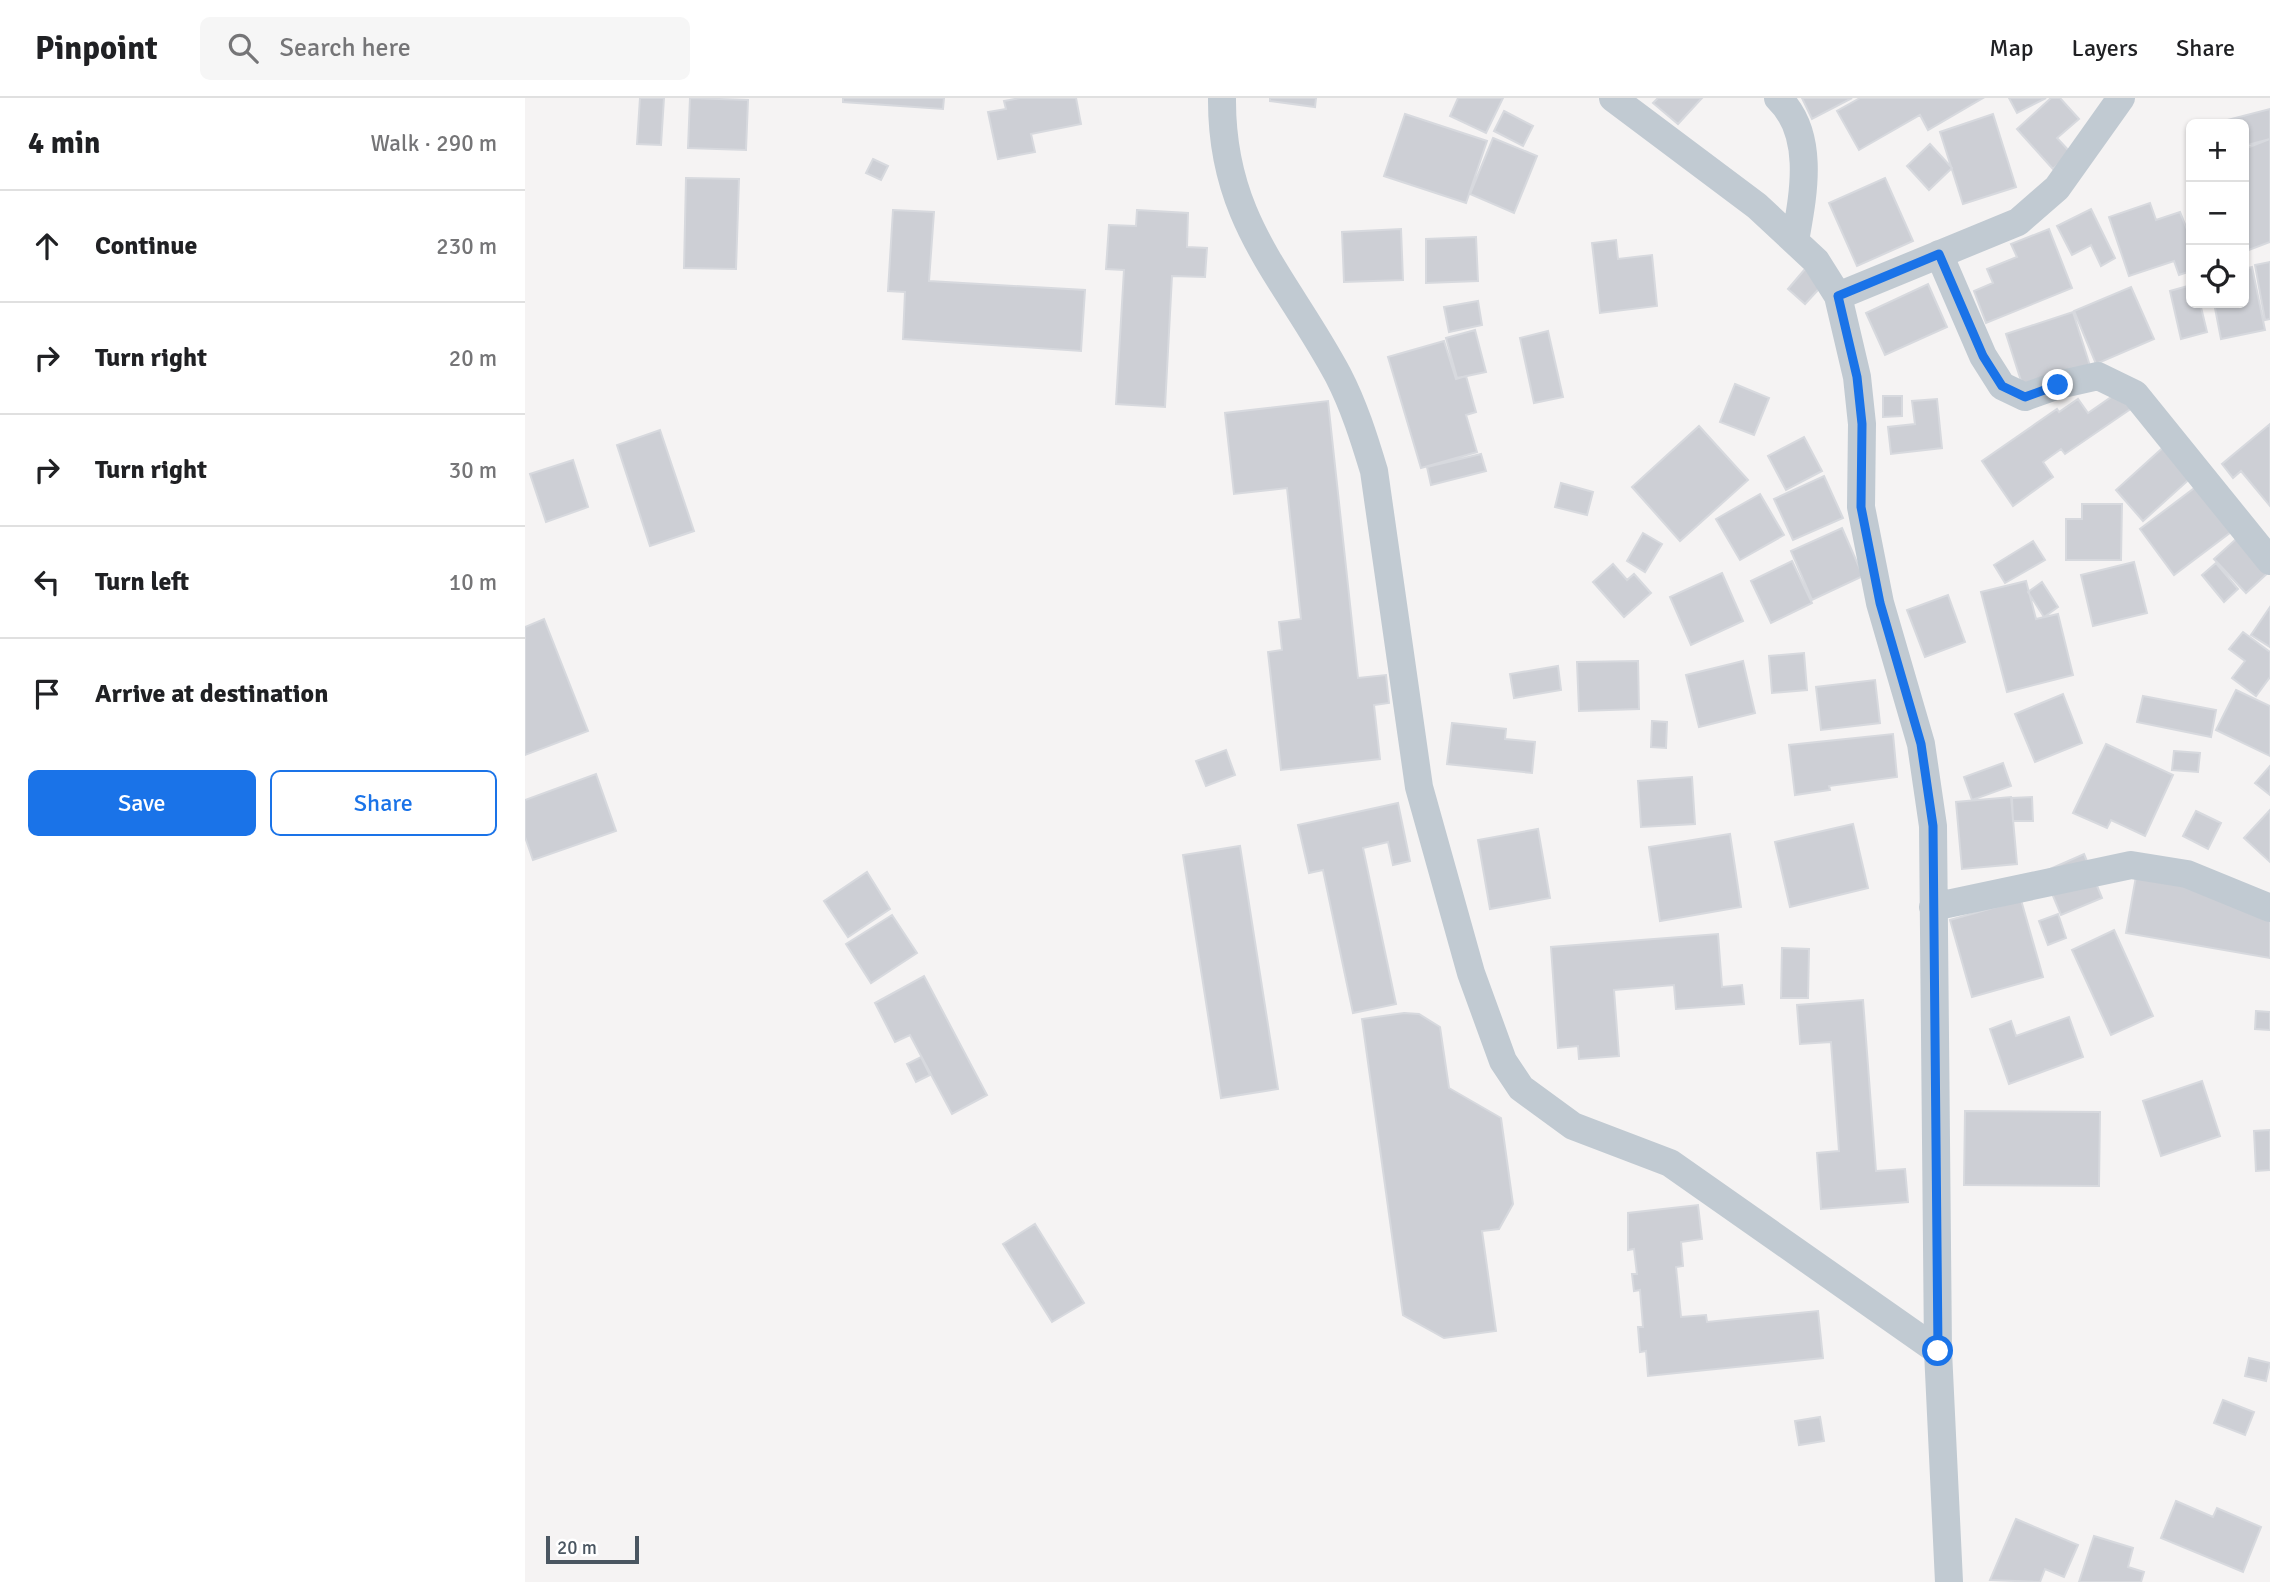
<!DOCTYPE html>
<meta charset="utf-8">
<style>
:root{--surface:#fff;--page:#f6f6f6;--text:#202124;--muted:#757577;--line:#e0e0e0;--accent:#1a73e8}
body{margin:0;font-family:Signika,sans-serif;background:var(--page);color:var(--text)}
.controls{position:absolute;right:21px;top:21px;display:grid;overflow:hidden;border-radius:10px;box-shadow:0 2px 5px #0004}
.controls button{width:63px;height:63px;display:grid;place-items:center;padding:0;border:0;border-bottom:2px solid var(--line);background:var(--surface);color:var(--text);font:35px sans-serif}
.scale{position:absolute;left:21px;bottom:18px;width:93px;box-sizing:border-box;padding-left:7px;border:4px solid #4a5661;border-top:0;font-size:19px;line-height:24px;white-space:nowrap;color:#4a5661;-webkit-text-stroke:5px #fff;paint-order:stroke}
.stop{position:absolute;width:21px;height:21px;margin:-16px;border:5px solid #1a73e8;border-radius:50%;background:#fff}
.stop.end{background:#1a73e8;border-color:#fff;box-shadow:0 2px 7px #0008}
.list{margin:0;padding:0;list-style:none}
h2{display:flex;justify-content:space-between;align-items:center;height:91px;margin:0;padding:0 28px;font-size:30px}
h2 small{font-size:23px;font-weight:400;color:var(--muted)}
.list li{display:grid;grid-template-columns:46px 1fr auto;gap:21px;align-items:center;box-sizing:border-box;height:112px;padding:0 28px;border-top:2px solid var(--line)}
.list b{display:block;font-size:26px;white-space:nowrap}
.list em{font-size:23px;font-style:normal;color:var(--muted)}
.actions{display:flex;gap:14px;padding:21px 28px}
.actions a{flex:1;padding:16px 0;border:2px solid var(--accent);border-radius:10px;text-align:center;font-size:24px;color:var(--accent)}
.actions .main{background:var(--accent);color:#fff}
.icon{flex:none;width:38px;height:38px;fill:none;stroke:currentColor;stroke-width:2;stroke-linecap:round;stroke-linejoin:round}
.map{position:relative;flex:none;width:1745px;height:1484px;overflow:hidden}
header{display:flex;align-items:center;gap:42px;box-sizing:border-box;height:98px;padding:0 35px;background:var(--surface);border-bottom:2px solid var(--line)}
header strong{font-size:33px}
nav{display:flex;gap:38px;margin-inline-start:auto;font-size:24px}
.search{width:490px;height:63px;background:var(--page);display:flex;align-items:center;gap:18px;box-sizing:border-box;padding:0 24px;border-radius:10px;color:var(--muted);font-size:26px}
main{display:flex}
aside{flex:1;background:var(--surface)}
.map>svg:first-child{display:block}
</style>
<header>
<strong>Pinpoint</strong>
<div class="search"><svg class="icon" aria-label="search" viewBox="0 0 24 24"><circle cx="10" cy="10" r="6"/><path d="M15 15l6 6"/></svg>Search here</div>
<nav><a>Map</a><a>Layers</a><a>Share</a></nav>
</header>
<main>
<aside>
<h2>4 min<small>Walk · 290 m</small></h2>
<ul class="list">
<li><svg class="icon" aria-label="ahead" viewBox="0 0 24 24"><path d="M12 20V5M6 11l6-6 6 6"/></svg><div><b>Continue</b></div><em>230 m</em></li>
<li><svg class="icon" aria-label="right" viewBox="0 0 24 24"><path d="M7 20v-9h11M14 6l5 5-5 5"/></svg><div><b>Turn right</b></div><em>20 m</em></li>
<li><svg class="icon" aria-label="right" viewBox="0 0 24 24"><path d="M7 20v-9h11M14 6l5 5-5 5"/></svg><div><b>Turn right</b></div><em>30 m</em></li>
<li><svg class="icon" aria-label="left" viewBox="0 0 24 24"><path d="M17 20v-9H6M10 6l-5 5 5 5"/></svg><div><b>Turn left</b></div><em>10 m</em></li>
<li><svg class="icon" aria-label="arrive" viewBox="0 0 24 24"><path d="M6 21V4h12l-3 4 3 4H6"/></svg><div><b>Arrive at destination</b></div></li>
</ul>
<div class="actions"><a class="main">Save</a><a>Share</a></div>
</aside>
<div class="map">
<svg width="1745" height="1484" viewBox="0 0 1745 1484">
<rect width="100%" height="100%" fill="#f5f3f3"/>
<path fill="#cdcfd5" stroke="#d7d9de" stroke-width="2" d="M 115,0 L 139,0 L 136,47 L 112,46 Z
M 165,0 L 223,2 L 221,52 L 163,50 Z
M 318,0 L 419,0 L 418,11 L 318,4 Z
M 495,0 L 551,0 L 556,26 L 506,36 L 510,54 L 473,61 L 463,14 L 481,11 L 479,3 Z
M 745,0 L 791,0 L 790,9 L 745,3 Z
M 933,0 L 978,0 L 961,35 L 925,18 Z
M 1133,0 L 1177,0 L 1153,26 L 1128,5 Z
M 1277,0 L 1327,0 L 1287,21 Z
M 1335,0 L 1458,0 L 1403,32 L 1395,17 L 1334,52 L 1312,13 Z
M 1484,0 L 1521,0 L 1492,15 Z
M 1526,0 L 1535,0 L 1554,21 L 1532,40 L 1546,55 L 1528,71 L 1492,31 Z
M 1745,11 L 1745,41 L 1719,48 L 1719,26 L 1687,26 Z
M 979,13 L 1008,28 L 998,48 L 969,33 Z
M 880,16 L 962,43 L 941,105 L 859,78 Z
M 1468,16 L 1491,89 L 1438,106 L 1415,34 Z
M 968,40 L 1012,58 L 989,115 L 945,96 Z
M 1745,41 L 1745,144 L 1721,153 L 1719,51 Z
M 1405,46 L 1427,70 L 1404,92 L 1382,68 Z
M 348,61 L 363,68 L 356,82 L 341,75 Z
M 161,80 L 214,81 L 211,171 L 159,170 Z
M 1360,80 L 1388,143 L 1332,168 L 1304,105 Z
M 1625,105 L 1631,122 L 1655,114 L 1666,141 L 1666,173 L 1654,177 L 1649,163 L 1604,178 L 1584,119 Z
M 1566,111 L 1590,160 L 1576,168 L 1566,147 L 1547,157 L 1532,128 Z
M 368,112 L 409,114 L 404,183 L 560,192 L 556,253 L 378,241 L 380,194 L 363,193 Z
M 612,112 L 663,115 L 662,149 L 682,150 L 680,179 L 647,178 L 640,309 L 591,306 L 599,172 L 581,171 L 584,127 L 611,128 Z
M 876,131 L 878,182 L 819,184 L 817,134 Z
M 1524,131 L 1547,190 L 1461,225 L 1449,193 L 1468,185 L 1462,171 L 1492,159 L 1486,146 Z
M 951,139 L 953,183 L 901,185 L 901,141 Z
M 1091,142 L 1093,161 L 1127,157 L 1132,208 L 1075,215 L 1067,145 Z
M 1286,164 L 1304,180 L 1280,206 L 1263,191 Z
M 1745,164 L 1745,221 L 1740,222 L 1730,167 Z
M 1727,169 L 1740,232 L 1696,241 L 1689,205 L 1719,205 L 1719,171 Z
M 1403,186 L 1422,229 L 1360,257 L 1341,215 Z
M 1666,187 L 1666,205 L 1675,205 L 1682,234 L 1656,241 L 1645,193 Z
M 1606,189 L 1629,241 L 1571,266 L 1549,213 Z
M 953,203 L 957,227 L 924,234 L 919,209 Z
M 1548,214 L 1565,268 L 1498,289 L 1481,236 Z
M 950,232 L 961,274 L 932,280 L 921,240 Z
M 1023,233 L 1038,299 L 1009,305 L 995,240 Z
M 919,243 L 931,281 L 941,278 L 951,314 L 941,317 L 952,354 L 896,370 L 863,259 Z
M 1210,286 L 1244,300 L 1229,337 L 1195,324 Z
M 1595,293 L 1607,310 L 1540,356 L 1536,351 L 1518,364 L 1528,379 L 1488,408 L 1457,363 L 1532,311 L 1534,314 L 1553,301 L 1563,315 Z
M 1358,298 L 1377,298 L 1377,318 L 1358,319 Z
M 1412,301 L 1417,350 L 1366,356 L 1363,329 L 1390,326 L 1387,303 Z
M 803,303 L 833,580 L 861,577 L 864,605 L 849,607 L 855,661 L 756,672 L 743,554 L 757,552 L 754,524 L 776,521 L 762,390 L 709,396 L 700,315 Z
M 1745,326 L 1745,408 L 1716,373 L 1708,380 L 1697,366 Z
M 1174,328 L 1223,382 L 1155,443 L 1107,389 Z
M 135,332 L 169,433 L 125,448 L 92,347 Z
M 1279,339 L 1297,373 L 1261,392 L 1243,358 Z
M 1642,346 L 1669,377 L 1618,423 L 1591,392 Z
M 956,356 L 961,373 L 906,387 L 902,369 Z
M 48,362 L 63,409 L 21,424 L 5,376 Z
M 1299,378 L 1318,420 L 1268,442 L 1249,401 Z
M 1684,379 L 1718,425 L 1649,477 L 1615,431 Z
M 1036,385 L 1068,394 L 1062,417 L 1030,409 Z
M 1235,396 L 1259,437 L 1215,462 L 1191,421 Z
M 1557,406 L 1597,406 L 1596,462 L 1541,462 L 1541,421 L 1557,421 Z
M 1317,430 L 1338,478 L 1287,502 L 1266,453 Z
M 1721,432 L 1745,473 L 1721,495 L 1689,461 Z
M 1118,435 L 1137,446 L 1120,474 L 1102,463 Z
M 1508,443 L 1520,462 L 1480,485 L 1469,467 Z
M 1267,463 L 1287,505 L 1246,525 L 1226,483 Z
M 1609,464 L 1622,515 L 1568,528 L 1556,477 Z
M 1691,465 L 1713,491 L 1699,504 L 1677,477 Z
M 1088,466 L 1102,482 L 1109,476 L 1126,495 L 1099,519 L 1068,484 Z
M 1197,475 L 1218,523 L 1166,547 L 1145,499 Z
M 1501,483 L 1511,521 L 1533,516 L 1548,577 L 1482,594 L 1456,494 Z
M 1517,484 L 1533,509 L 1519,519 L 1503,494 Z
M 1423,497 L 1440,544 L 1400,559 L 1382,512 Z
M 1745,509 L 1745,549 L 1726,537 Z
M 19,521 L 63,633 L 0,657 L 0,529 Z
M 1718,534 L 1745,554 L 1745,579 L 1731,598 L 1707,580 L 1720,563 L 1704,551 Z
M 1279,555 L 1282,592 L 1247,595 L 1244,558 Z
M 1113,563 L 1114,611 L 1054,613 L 1052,564 Z
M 1218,563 L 1230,615 L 1174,629 L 1161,577 Z
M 1033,568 L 1036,592 L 989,600 L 985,576 Z
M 1350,582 L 1355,625 L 1296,632 L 1291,589 Z
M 1711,592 L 1745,608 L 1745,658 L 1691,632 Z
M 1538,596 L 1557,645 L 1510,664 L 1490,616 Z
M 1618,598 L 1691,612 L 1686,639 L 1612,624 Z
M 1127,623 L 1142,624 L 1141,650 L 1126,649 Z
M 927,625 L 981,631 L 980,641 L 1010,644 L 1007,675 L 922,666 Z
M 1368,636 L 1372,679 L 1304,688 L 1305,692 L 1270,697 L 1264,647 Z
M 1581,646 L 1648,677 L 1620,738 L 1586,722 L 1582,730 L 1548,715 Z
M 701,652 L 710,677 L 681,688 L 671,663 Z
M 1649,653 L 1675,655 L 1673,674 L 1647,672 Z
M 1478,665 L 1486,688 L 1447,702 L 1439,679 Z
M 1745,668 L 1745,697 L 1730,685 Z
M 71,676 L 91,733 L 8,762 L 0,739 L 0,702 Z
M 1167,679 L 1170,726 L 1116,729 L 1113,683 Z
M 1486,699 L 1492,766 L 1437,771 L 1431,704 Z
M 1507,699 L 1508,723 L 1488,723 L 1487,700 Z
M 873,705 L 885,763 L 868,767 L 863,744 L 838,750 L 871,906 L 828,915 L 798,772 L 784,775 L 773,727 Z
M 1745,712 L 1745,764 L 1719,740 Z
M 1671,713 L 1696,725 L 1683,751 L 1658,738 Z
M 1328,726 L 1343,790 L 1265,809 L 1250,744 Z
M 1013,731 L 1025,800 L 965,811 L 953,742 Z
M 1205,736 L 1216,809 L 1135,823 L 1124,749 Z
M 715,748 L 753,991 L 696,1000 L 658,757 Z
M 1559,756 L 1577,800 L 1536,817 L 1518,774 Z
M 1613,767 L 1745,809 L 1745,860 L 1601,835 Z
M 342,774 L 365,811 L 323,839 L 299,803 Z
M 1496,802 L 1518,879 L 1447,899 L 1425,822 Z
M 1533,816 L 1541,840 L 1523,847 L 1514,823 Z
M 367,817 L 392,855 L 346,885 L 321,846 Z
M 1589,832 L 1628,918 L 1586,937 L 1547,852 Z
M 1193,836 L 1197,889 L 1217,887 L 1219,906 L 1151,911 L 1149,887 L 1089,892 L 1094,958 L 1054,961 L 1053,948 L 1033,950 L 1026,849 Z
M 1257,850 L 1284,851 L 1283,900 L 1256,900 Z
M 399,878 L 462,997 L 427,1016 L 385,937 L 370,944 L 350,905 Z
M 1338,902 L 1351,1073 L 1380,1071 L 1383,1104 L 1296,1111 L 1292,1055 L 1314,1053 L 1306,944 L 1275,946 L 1272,907 Z
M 1731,913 L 1745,914 L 1745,932 L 1730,931 Z
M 879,915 L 894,916 L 915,929 L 924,990 L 976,1020 L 988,1106 L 974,1131 L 957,1133 L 971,1233 L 919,1240 L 878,1217 L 837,921 Z
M 1544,919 L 1558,959 L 1484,986 L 1465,931 L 1486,923 L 1491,938 Z
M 396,959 L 405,977 L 391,984 L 382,966 Z
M 1677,983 L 1695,1038 L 1636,1058 L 1618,1003 Z
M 1440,1013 L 1575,1014 L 1574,1088 L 1439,1087 Z
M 1745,1032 L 1745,1072 L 1731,1073 L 1729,1033 Z
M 1173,1107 L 1177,1141 L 1156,1144 L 1158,1168 L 1151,1169 L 1156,1219 L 1181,1217 L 1182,1224 L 1293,1213 L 1298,1260 L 1123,1278 L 1121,1253 L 1115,1254 L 1113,1229 L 1118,1229 L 1115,1192 L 1109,1193 L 1107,1176 L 1112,1176 L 1109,1151 L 1103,1152 L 1103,1115 Z
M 510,1126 L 559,1205 L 527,1224 L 478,1146 Z
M 1724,1260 L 1745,1265 L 1741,1283 L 1720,1278 Z
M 1698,1302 L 1729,1314 L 1720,1337 L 1689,1325 Z
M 1295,1319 L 1299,1343 L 1274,1347 L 1270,1323 Z
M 1651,1403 L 1688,1419 L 1692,1410 L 1736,1429 L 1718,1474 L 1636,1440 Z
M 1491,1421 L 1553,1447 L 1539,1479 L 1520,1471 L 1515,1484 L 1465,1482 Z
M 1569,1438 L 1608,1450 L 1603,1469 L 1619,1474 L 1616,1484 L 1554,1484 Z"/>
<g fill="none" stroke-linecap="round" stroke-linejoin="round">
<path stroke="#c1cad2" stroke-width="28" d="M 697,0 C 696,123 760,178 813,277 C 829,308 839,340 849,373 L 894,689 L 946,875 L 978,963 L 996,990 L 1048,1028 L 1145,1065 L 1413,1253 L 1424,1484
M 1088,0 L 1232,108 L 1291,163 L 1313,198 L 1332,279 L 1337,326 L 1336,409 L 1355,505 L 1396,646 L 1408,728 L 1413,1253
M 1253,0 C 1291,36 1278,98 1270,143
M 1414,156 L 1458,258 L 1477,288 L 1500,299 L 1533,287 L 1573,278 L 1610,296 L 1745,463
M 1313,198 L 1493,124 L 1532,90 L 1596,0
M 1408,809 L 1606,767 L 1662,776 L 1745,810"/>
</g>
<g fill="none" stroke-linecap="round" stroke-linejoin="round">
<path stroke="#1a73e8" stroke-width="9" d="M 1413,1253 L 1408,728 L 1396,646 L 1355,505 L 1336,409 L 1337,326 L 1332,279 L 1313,198 L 1414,156 L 1458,258 L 1477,288 L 1500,299 L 1533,287"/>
</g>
</svg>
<div class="controls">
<button>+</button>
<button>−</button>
<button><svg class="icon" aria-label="locate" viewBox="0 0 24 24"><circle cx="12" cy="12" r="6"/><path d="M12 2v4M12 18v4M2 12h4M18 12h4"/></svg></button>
</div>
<div class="scale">20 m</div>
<div class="stop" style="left:1413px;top:1253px"></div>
<div class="stop end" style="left:1533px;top:287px"></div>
</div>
</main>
